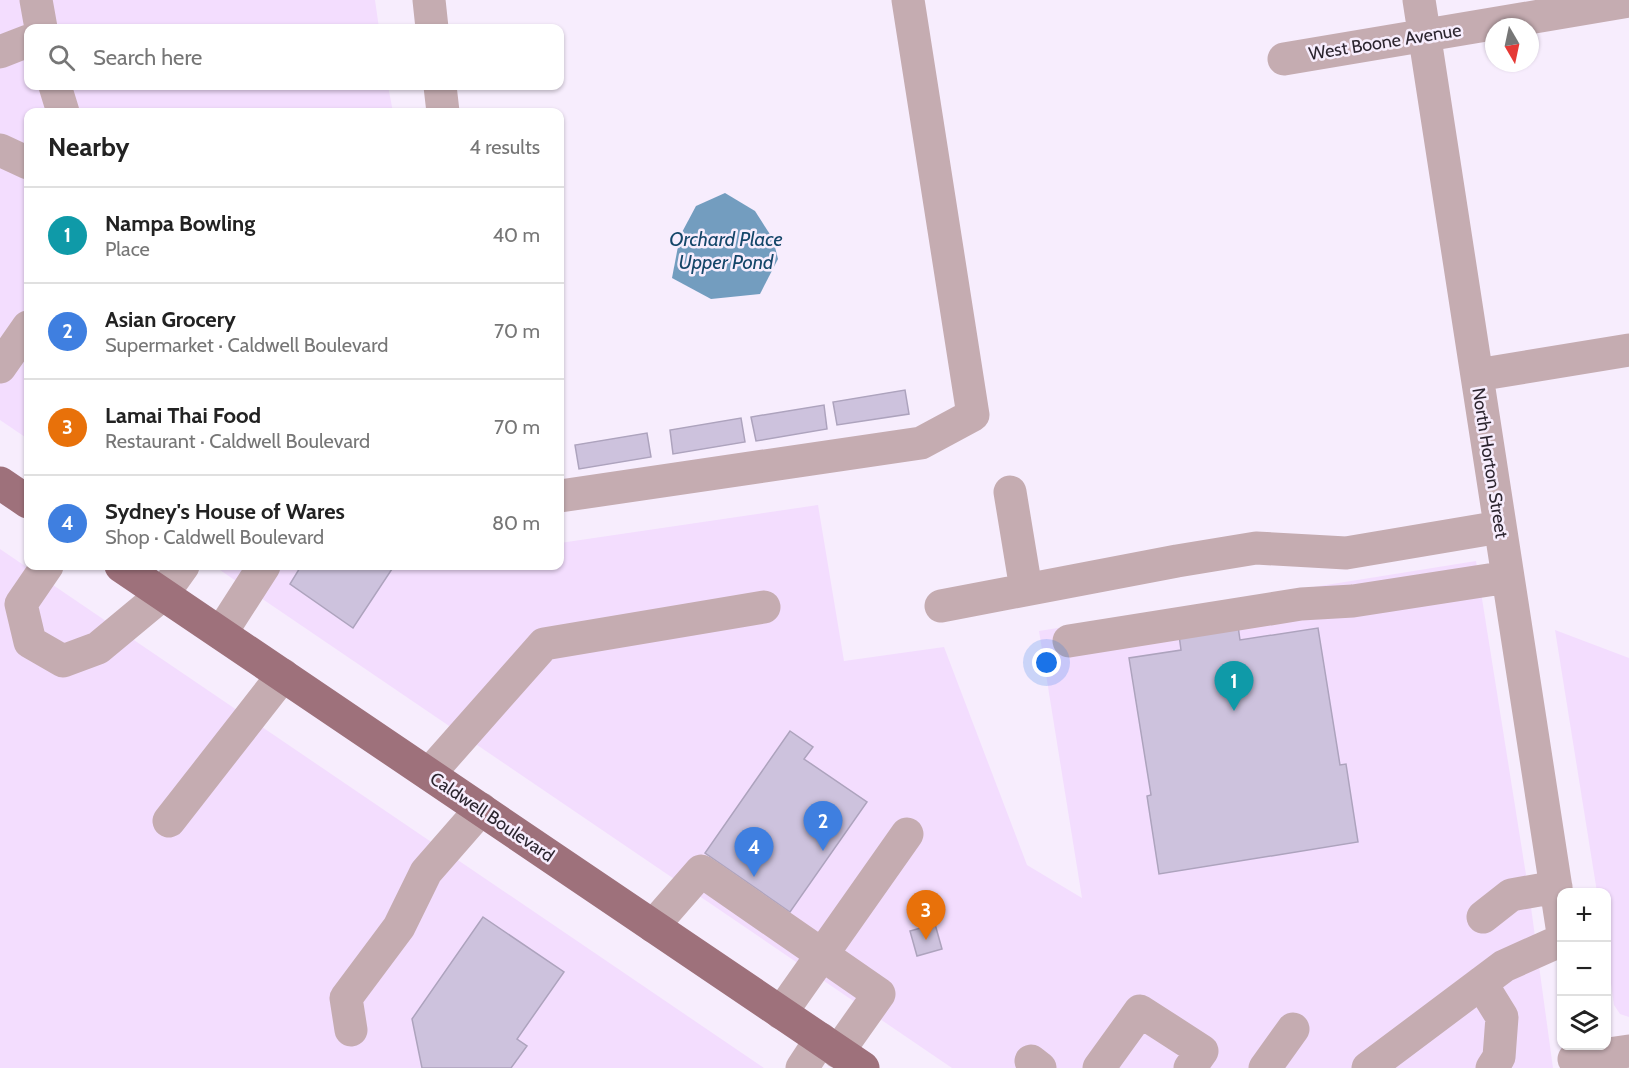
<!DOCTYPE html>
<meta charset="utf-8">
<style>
:root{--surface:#fff;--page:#f2f2f2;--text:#222;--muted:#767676;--line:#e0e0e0;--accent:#111827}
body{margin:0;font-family:Cabin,sans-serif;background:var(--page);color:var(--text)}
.controls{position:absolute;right:18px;bottom:18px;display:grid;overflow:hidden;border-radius:12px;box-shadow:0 2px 4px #0004}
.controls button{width:54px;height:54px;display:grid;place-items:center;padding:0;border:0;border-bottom:2px solid var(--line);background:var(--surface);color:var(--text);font:30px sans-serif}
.compass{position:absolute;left:1485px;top:18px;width:54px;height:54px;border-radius:50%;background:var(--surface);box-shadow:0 2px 4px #0004;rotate:171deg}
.you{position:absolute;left:1047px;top:663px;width:21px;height:21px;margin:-15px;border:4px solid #fff;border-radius:50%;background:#1a73e8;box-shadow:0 0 0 9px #1a73e833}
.badge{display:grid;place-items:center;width:39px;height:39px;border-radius:50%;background:var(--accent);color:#fff;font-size:20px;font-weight:700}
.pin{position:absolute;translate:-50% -50px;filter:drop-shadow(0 2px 3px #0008)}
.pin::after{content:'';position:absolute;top:32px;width:21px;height:18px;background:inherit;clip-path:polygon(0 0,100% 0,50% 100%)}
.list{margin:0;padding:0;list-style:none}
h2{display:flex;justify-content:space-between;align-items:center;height:78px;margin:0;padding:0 24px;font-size:26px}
h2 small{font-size:20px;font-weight:400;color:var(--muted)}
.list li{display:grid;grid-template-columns:39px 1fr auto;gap:18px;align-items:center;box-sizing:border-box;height:96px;padding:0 24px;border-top:2px solid var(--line)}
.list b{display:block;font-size:22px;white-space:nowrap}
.list p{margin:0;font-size:20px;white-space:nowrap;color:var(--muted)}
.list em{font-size:20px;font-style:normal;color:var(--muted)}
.icon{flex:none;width:33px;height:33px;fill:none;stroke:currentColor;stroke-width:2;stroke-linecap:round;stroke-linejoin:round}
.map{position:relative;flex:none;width:1629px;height:1068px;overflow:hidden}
.search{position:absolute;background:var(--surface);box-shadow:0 2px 4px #0004;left:24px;top:24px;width:540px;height:66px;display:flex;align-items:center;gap:15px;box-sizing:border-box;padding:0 21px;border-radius:12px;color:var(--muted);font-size:22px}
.panel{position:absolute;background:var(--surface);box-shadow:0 2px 4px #0004;left:24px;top:108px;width:540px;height:462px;border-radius:12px}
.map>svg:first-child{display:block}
</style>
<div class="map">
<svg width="1629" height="1068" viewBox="0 0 1629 1068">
<rect width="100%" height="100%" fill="#f7edfd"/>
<path fill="#f3ddfe" d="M 0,0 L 375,0 L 379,28 L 28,28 L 28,86 L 388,86 L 393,112 L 28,112 L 28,439 L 0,420 Z
M 818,505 L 844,661 L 944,647 L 1027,865 L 1082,898 L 1039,631 L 1476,561 L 1530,900 L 1553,1068 L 952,1068 L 214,566 L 560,566 L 560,543 Z
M 0,549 L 764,1068 L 0,1068 Z
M 1555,630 L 1629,658 L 1629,1017 L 1620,1014 L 1614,1005 L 1607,955 L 1606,892 L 1597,892 Z"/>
<path fill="#739dbf" d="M 725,193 L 755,211 L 773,239 L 778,259 L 760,294 L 711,299 L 672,278 L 680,236 L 696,206 Z"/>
<path fill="#cdc2dd" stroke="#ada3bd" stroke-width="1.5" d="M 905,390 L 909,414 L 837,425 L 833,402 Z
M 824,405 L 827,429 L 756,441 L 751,417 Z
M 741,418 L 745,442 L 673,454 L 670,430 Z
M 647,433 L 651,457 L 579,469 L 575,445 Z
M 301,566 L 394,566 L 353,628 L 290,584 Z
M 1238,626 L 1240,640 L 1318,628 L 1340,765 L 1346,764 L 1358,842 L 1159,874 L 1147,796 L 1151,795 L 1129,658 L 1181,650 L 1179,635 Z
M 790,731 L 813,747 L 804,759 L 867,802 L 790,912 L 705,853 Z
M 483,917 L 564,972 L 517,1039 L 527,1046 L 511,1068 L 422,1068 L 412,1019 Z
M 935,924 L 942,949 L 917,956 L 910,931 Z"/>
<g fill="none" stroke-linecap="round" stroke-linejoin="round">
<path stroke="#c5acb1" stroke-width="33" d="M 36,0 L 41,28
M 429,0 L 432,28
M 1419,0 L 1562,927
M 0,52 L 28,41
M 1284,59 L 1629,1
M 55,86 L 63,112
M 440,86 L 443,112
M 0,150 L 28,163
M 0,367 L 28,327
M 1477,375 L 1629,350
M 1010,492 L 1026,589
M 560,496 L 921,443 L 973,415 L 908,0
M 47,566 L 21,604 L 30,642 L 63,661 L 98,648 L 163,594 L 183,566
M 941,606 L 1177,561 L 1256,548 L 1346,553 L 1500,527
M 221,633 L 264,566
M 1069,641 L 1301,604 L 1353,601 L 1508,577
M 429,774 L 544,644 L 764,607
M 169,821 L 283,675
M 1483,917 L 1511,895 L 1556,887
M 653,926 L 701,871 L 713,879 L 879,994 L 838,1052
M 1481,983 L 1502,1017 L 1499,1057 L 1492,1068
M 781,1013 L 907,834
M 351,1030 L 346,998 L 399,927 L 426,872 L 481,809
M 1574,1059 L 1629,1051
M 1031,1061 L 1040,1068
M 802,1068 L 821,1039
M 1099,1068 L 1140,1011 L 1202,1051 L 1190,1068
M 1265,1068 L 1293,1029
M 1368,1068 L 1504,966 L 1562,940"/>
<path stroke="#9e717b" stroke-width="33" d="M 0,483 L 28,502
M 121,566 L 863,1068"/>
</g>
<g text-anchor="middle" stroke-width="5" stroke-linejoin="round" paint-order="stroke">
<g font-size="18" fill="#2c252f" stroke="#f7edfd">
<text transform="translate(1385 42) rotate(-9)" y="6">West Boone Avenue</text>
<text transform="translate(1490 463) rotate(81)" y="6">North Horton Street</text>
<text transform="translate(492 817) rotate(34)" y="6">Caldwell Boulevard</text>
</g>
<g font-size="20" font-style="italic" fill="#144669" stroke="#f7edfd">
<text x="726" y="246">Orchard Place<tspan x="726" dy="23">Upper Pond</tspan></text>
</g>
</g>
</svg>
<div class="controls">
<button>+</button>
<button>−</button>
<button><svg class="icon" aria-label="layers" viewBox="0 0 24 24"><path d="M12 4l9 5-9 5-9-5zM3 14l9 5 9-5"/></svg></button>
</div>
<svg class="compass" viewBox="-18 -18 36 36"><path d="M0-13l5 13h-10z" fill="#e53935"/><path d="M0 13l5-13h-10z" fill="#767676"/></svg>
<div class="you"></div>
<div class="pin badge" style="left:1234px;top:711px;background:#0f9aa8">1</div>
<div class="pin badge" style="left:823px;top:851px;background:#3f7fe0">2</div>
<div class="pin badge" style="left:926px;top:940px;background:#e8710a">3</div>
<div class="pin badge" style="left:754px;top:877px;background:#3f7fe0">4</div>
<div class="search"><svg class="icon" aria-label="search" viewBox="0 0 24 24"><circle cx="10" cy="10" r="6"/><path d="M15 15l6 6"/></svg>Search here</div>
<section class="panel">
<h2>Nearby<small>4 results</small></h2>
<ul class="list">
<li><span class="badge" style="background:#0f9aa8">1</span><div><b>Nampa Bowling</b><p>Place</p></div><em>40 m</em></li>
<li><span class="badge" style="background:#3f7fe0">2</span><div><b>Asian Grocery</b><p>Supermarket · Caldwell Boulevard</p></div><em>70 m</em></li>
<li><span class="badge" style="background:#e8710a">3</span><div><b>Lamai Thai Food</b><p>Restaurant · Caldwell Boulevard</p></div><em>70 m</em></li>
<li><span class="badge" style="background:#3f7fe0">4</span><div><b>Sydney's House of Wares</b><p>Shop · Caldwell Boulevard</p></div><em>80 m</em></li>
</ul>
</section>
</div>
